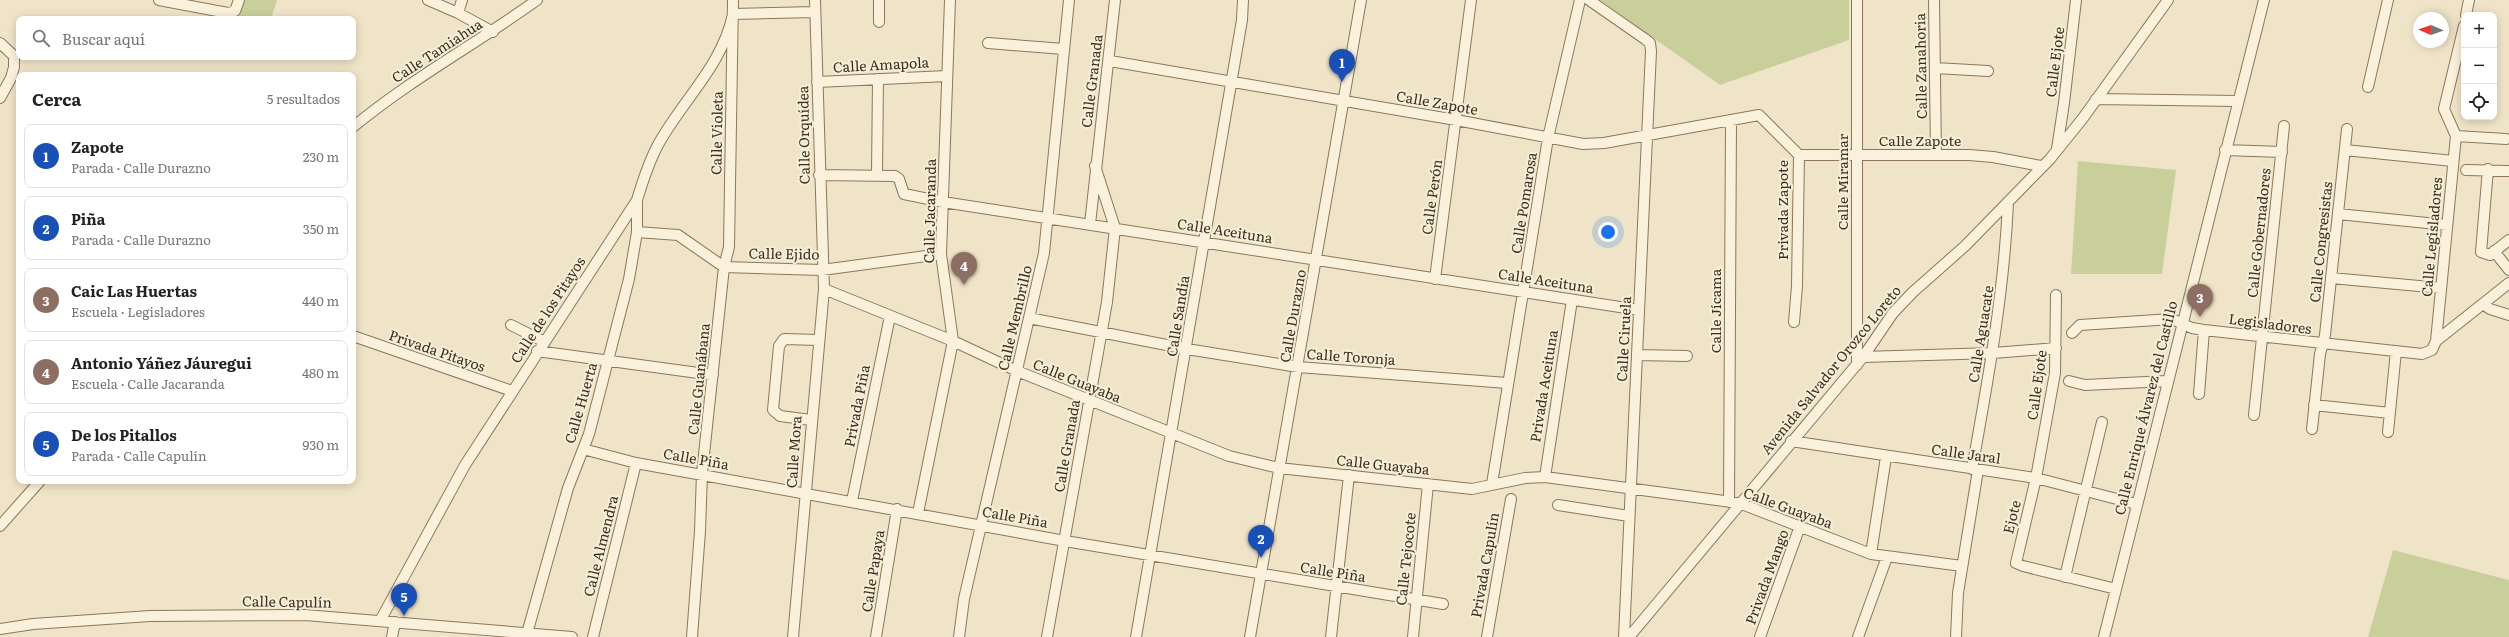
<!DOCTYPE html>
<html lang="es">
<meta charset="utf-8">
<style>
:root{--surface:#fff;--page:#f6f6f6;--text:#222;--muted:#767676;--line:#e0e0e0;--accent:#0b8043}
body{margin:0;font-family:Literata,serif;background:var(--page);color:var(--text)}
.controls{position:absolute;right:12px;top:12px;display:grid;overflow:hidden;border-radius:8px;box-shadow:0 2px 10px #0003}
.controls button{width:36px;height:36px;display:grid;place-items:center;padding:0;border:0;border-bottom:1px solid var(--line);background:var(--surface);color:var(--text);font:20px sans-serif}
.compass{position:absolute;left:2413px;top:12px;width:36px;height:36px;border-radius:50%;background:var(--surface);box-shadow:0 2px 10px #0003;rotate:272deg}
.you{position:absolute;left:1608px;top:232px;width:14px;height:14px;margin:-10px;border:3px solid #fff;border-radius:50%;background:#1a73e8;box-shadow:0 0 0 6px #1a73e833}
.badge{display:grid;place-items:center;width:26px;height:26px;border-radius:50%;background:var(--accent);color:#fff;font-size:13px;font-weight:700}
.pin{position:absolute;translate:-50% -33px;filter:drop-shadow(0 1px 2px #0008)}
.pin::after{content:'';position:absolute;top:21px;width:14px;height:12px;background:inherit;clip-path:polygon(0 0,100% 0,50% 100%)}
.list{margin:0;padding:0;list-style:none}
h2{display:flex;justify-content:space-between;align-items:center;height:52px;margin:0;padding:0 16px;font-size:17px}
h2 small{font-size:13px;font-weight:400;color:var(--muted)}
.list li{display:grid;grid-template-columns:26px 1fr auto;gap:12px;align-items:center;box-sizing:border-box;height:64px;margin:0 8px 8px;padding:0 8px;border:1px solid var(--line);border-radius:8px}
.list b{display:block;font-size:15px;white-space:nowrap}
.list p{margin:0;font-size:13px;white-space:nowrap;color:var(--muted)}
.list em{font-size:13px;font-style:normal;color:var(--muted)}
.icon{flex:none;width:22px;height:22px;fill:none;stroke:currentColor;stroke-width:2;stroke-linecap:round;stroke-linejoin:round}
.map{position:relative;flex:none;width:2509px;height:637px;overflow:hidden}
.search{position:absolute;background:var(--surface);box-shadow:0 2px 10px #0003;left:16px;top:16px;width:340px;height:44px;display:flex;align-items:center;gap:10px;box-sizing:border-box;padding:0 14px;border-radius:8px;color:var(--muted);font-size:15px}
.panel{position:absolute;background:var(--surface);box-shadow:0 2px 10px #0003;left:16px;top:72px;width:340px;height:412px;border-radius:8px}
.map>svg:first-child{display:block}
</style>
<div class="map">
<svg width="2509" height="637" viewBox="0 0 2509 637">
<rect width="100%" height="100%" fill="#f0e4c8"/>
<path fill="#c9cf9b" d="M 238,0 L 277,0 L 271,19 L 231,19 Z
M 1600,0 L 1849,0 L 1849,40 L 1720,85 Z
M 2078,161 L 2176,170 L 2162,274 L 2071,274 Z
M 2393,550 L 2509,580 L 2509,637 L 2368,637 Z"/>
<g fill="none" stroke-linecap="round" stroke-linejoin="round">
<g stroke="#8d765c" stroke-width="12">
<path id="minor" d="M 159,0 L 228,13 L 235,11 L 239,0
M 428,0 L 458,13 L 493,32
M 1589,0 L 1645,39 L 1650,43 L 1651,51 L 1624,637
M 1934,0 L 1936,155
M 458,13 L 462,0
M 2466,15 L 2469,0
M 879,22 L 879,0
M 0,43 L 14,56 L 14,67 L 11,78 L 0,98
M 988,43 L 1064,49
M 1110,61 L 1456,120 L 1583,144 L 1604,143 L 1759,115 L 1799,155 L 1797,286 L 1794,322
M 1935,68 L 1988,71
M 817,82 L 947,76
M 2368,87 L 2388,0
M 2096,99 L 2237,101
M 353,127 C 411,79 476,44 537,0
M 2456,136 L 2444,109 L 2464,26
M 2456,136 L 2506,139
M 2057,149 L 2064,103 L 2076,0
M 2225,150 L 2282,152
M 2345,150 L 2453,161
M 1799,155 L 1969,155 L 1993,157 L 2041,166
M 2488,169 L 2481,252 L 2490,255 L 2509,240
M 2466,170 L 2509,171
M 877,174 L 878,79
M 819,175 L 895,176 L 899,179 L 904,194 L 943,202 L 1639,310
M 2338,214 L 2447,225
M 1090,224 L 1115,0
M 637,232 L 678,235 L 724,267 L 822,270 L 941,254
M 2494,251 L 2509,270
M 2331,278 L 2441,288
M 1435,279 L 1471,0
M 824,289 L 953,341 L 1017,371 L 1229,456 L 1279,468 L 1472,489 L 1525,478 L 1545,477 L 1739,503 L 1871,554 L 1962,566
M 2056,295 L 2055,373 L 2036,478 L 2016,563 L 2023,566 L 2116,589
M 2483,304 L 2490,309 L 2509,315
M 1029,318 L 1187,349 L 1298,367 L 1507,383
M 511,325 L 543,341
M 2072,333 L 2080,325 L 2172,319 L 2192,328 L 2204,330 L 2422,354 L 2432,350 L 2436,341 L 2509,283
M 353,336 L 512,391
M 2436,341 L 2456,136
M 537,351 L 713,375
M 1637,355 L 1687,356
M 1863,357 L 1993,353 L 2056,348
M 1857,365 L 1857,0
M 2069,381 L 2085,385 L 2167,381
M 2199,394 L 2204,330
M 2314,405 L 2390,413
M 2254,415 L 2284,126
M 811,420 L 780,416 L 773,410 L 779,346 L 784,339 L 819,340
M 2312,429 L 2320,354 L 2325,335 L 2347,129
M 2388,432 L 2396,351
M 1791,441 L 2036,478 L 2136,504
M 583,449 L 636,463 L 1065,541 L 1443,604
M 1972,469 C 1988,380 2004,293 2008,203
M 1545,477 L 1572,300
M 1492,484 L 1548,138 L 1580,0
M 852,501 L 890,316
M 1729,502 L 1731,120
M 1558,505 L 1629,516
M 918,513 L 953,341 L 941,254 L 950,0
M 0,526 L 40,481
M 1871,554 L 1886,457
M 2065,577 L 2102,422
M 380,621 L 465,465 L 637,200 C 643,180 649,161 659,143 C 683,100 723,64 733,14 L 815,12
M 0,629 L 33,624 L 150,616 L 305,615 L 572,637
M 392,637 L 395,622
M 526,637 L 568,488 L 589,434 L 629,279 L 637,232 L 637,200
M 593,637 L 636,463
M 692,637 L 700,531 L 702,473 L 724,267 L 729,247 L 733,0
M 793,637 L 824,289 L 815,0
M 876,637 L 897,509
M 959,637 L 964,599 L 1044,253 L 1069,0
M 1047,637 L 1107,302 L 1115,228 L 1095,166
M 1136,637 L 1242,20 L 1243,0
M 1250,637 L 1361,0
M 1331,637 L 1349,475
M 1413,637 L 1428,484
M 1487,637 L 1511,499
M 1629,637 L 1863,357 L 1893,313 L 1913,292 L 1965,246 L 2050,159 L 2083,118 L 2168,0
M 1760,637 L 1800,526
M 1858,637 L 1887,557
M 1956,637 L 1958,593 L 1978,470
M 2104,637 L 2264,0"/>
</g>
<use href="#minor" stroke="#faf1dc" stroke-width="10"/>
</g>
<g text-anchor="middle" stroke-width="4" stroke-linejoin="round" paint-order="stroke">
<g font-size="14" fill="#3d2e20" stroke="#f7eed8">
<text transform="translate(437 51) rotate(-33)" y="5">Calle Tamiahua</text>
<text transform="translate(2055 62) rotate(-83)" y="5">Calle Ejote</text>
<text transform="translate(881 65) rotate(-3)" y="5">Calle Amapola</text>
<text transform="translate(1921 66) rotate(-91)" y="5">Calle Zanahoria</text>
<text transform="translate(1092 81) rotate(-83)" y="5">Calle Granada</text>
<text transform="translate(1437 103) rotate(10)" y="5">Calle Zapote</text>
<text transform="translate(717 133) rotate(-89)" y="5">Calle Violeta</text>
<text transform="translate(804 135) rotate(-91)" y="5">Calle Orquídea</text>
<text x="1920" y="146">Calle Zapote</text>
<text transform="translate(1843 182) rotate(-90)" y="5">Calle Miramar</text>
<text transform="translate(1432 197) rotate(-82)" y="5">Calle Perón</text>
<text transform="translate(1524 203) rotate(-81)" y="5">Calle Pomarosa</text>
<text transform="translate(1783 210) rotate(-90)" y="5">Privada Zapote</text>
<text transform="translate(930 211) rotate(-89)" y="5">Calle Jacaranda</text>
<text transform="translate(1225 231) rotate(9)" y="5">Calle Aceituna</text>
<text transform="translate(2259 233) rotate(-84)" y="5">Calle Gobernadores</text>
<text transform="translate(2432 237) rotate(-85)" y="5">Calle Legisladores</text>
<text transform="translate(2321 242) rotate(-84)" y="5">Calle Congresistas</text>
<text transform="translate(784 254) rotate(1)" y="5">Calle Ejido</text>
<text transform="translate(1546 281) rotate(9)" y="5">Calle Aceituna</text>
<text transform="translate(548 310) rotate(-57)" y="5">Calle de los Pitayos</text>
<text transform="translate(1716 311) rotate(-90)" y="5">Calle Jícama</text>
<text transform="translate(1178 316) rotate(-81)" y="5">Calle Sandía</text>
<text transform="translate(1293 316) rotate(-80)" y="5">Calle Durazno</text>
<text transform="translate(1015 318) rotate(-77)" y="5">Calle Membrillo</text>
<text transform="translate(2270 324) rotate(7)" y="5">Legisladores</text>
<text transform="translate(1981 334) rotate(-81)" y="5">Calle Aguacate</text>
<text transform="translate(1624 339) rotate(-87)" y="5">Calle Ciruela</text>
<text transform="translate(437 351) rotate(19)" y="5">Privada Pitayos</text>
<text transform="translate(1351 357) rotate(4)" y="5">Calle Toronja</text>
<text transform="translate(1831 370) rotate(-51)" y="5">Avenida Salvador Orozco Loreto</text>
<text transform="translate(699 379) rotate(-84)" y="5">Calle Guanábana</text>
<text transform="translate(1077 381) rotate(22)" y="5">Calle Guayaba</text>
<text transform="translate(2037 385) rotate(-82)" y="5">Calle Ejote</text>
<text transform="translate(1544 386) rotate(-81)" y="5">Privada Aceituna</text>
<text transform="translate(581 403) rotate(-74)" y="5">Calle Huerta</text>
<text transform="translate(857 406) rotate(-79)" y="5">Privada Piña</text>
<text transform="translate(2146 408) rotate(-76)" y="5">Calle Enrique Álvarez del Castillo</text>
<text transform="translate(1067 446) rotate(-80)" y="5">Calle Granada</text>
<text transform="translate(794 452) rotate(-86)" y="5">Calle Mora</text>
<text transform="translate(1966 454) rotate(8)" y="5">Calle Jaral</text>
<text transform="translate(696 459) rotate(10)" y="5">Calle Piña</text>
<text transform="translate(1383 465) rotate(6)" y="5">Calle Guayaba</text>
<text transform="translate(1788 508) rotate(20)" y="5">Calle Guayaba</text>
<text transform="translate(1015 517) rotate(10)" y="5">Calle Piña</text>
<text transform="translate(2012 517) rotate(-76)" y="5">Ejote</text>
<text transform="translate(601 546) rotate(-76)" y="5">Calle Almendra</text>
<text transform="translate(1406 559) rotate(-84)" y="5">Calle Tejocote</text>
<text transform="translate(1485 565) rotate(-80)" y="5">Privada Capulín</text>
<text transform="translate(873 571) rotate(-81)" y="5">Calle Papaya</text>
<text transform="translate(1333 572) rotate(9)" y="5">Calle Piña</text>
<text transform="translate(1767 577) rotate(-70)" y="5">Privada Mango</text>
<text transform="translate(287 602) rotate(1)" y="5">Calle Capulín</text>
</g>
</g>
</svg>
<div class="controls">
<button>+</button>
<button>−</button>
<button><svg class="icon" aria-label="locate" viewBox="0 0 24 24"><circle cx="12" cy="12" r="6"/><path d="M12 2v4M12 18v4M2 12h4M18 12h4"/></svg></button>
</div>
<svg class="compass" viewBox="-18 -18 36 36"><path d="M0-13l5 13h-10z" fill="#e53935"/><path d="M0 13l5-13h-10z" fill="#767676"/></svg>
<div class="you"></div>
<div class="pin badge" style="left:1342px;top:82px;background:#1a4fb4">1</div>
<div class="pin badge" style="left:1261px;top:558px;background:#1a4fb4">2</div>
<div class="pin badge" style="left:2200px;top:317px;background:#8d6e63">3</div>
<div class="pin badge" style="left:964px;top:285px;background:#8d6e63">4</div>
<div class="pin badge" style="left:404px;top:616px;background:#1a4fb4">5</div>
<div class="search"><svg class="icon" aria-label="search" viewBox="0 0 24 24"><circle cx="10" cy="10" r="6"/><path d="M15 15l6 6"/></svg>Buscar aquí</div>
<section class="panel">
<h2>Cerca<small>5 resultados</small></h2>
<ul class="list">
<li><span class="badge" style="background:#1a4fb4">1</span><div><b>Zapote</b><p>Parada · Calle Durazno</p></div><em>230 m</em></li>
<li><span class="badge" style="background:#1a4fb4">2</span><div><b>Piña</b><p>Parada · Calle Durazno</p></div><em>350 m</em></li>
<li><span class="badge" style="background:#8d6e63">3</span><div><b>Caic Las Huertas</b><p>Escuela · Legisladores</p></div><em>440 m</em></li>
<li><span class="badge" style="background:#8d6e63">4</span><div><b>Antonio Yáñez Jáuregui</b><p>Escuela · Calle Jacaranda</p></div><em>480 m</em></li>
<li><span class="badge" style="background:#1a4fb4">5</span><div><b>De los Pitallos</b><p>Parada · Calle Capulín</p></div><em>930 m</em></li>
</ul>
</section>
</div>
